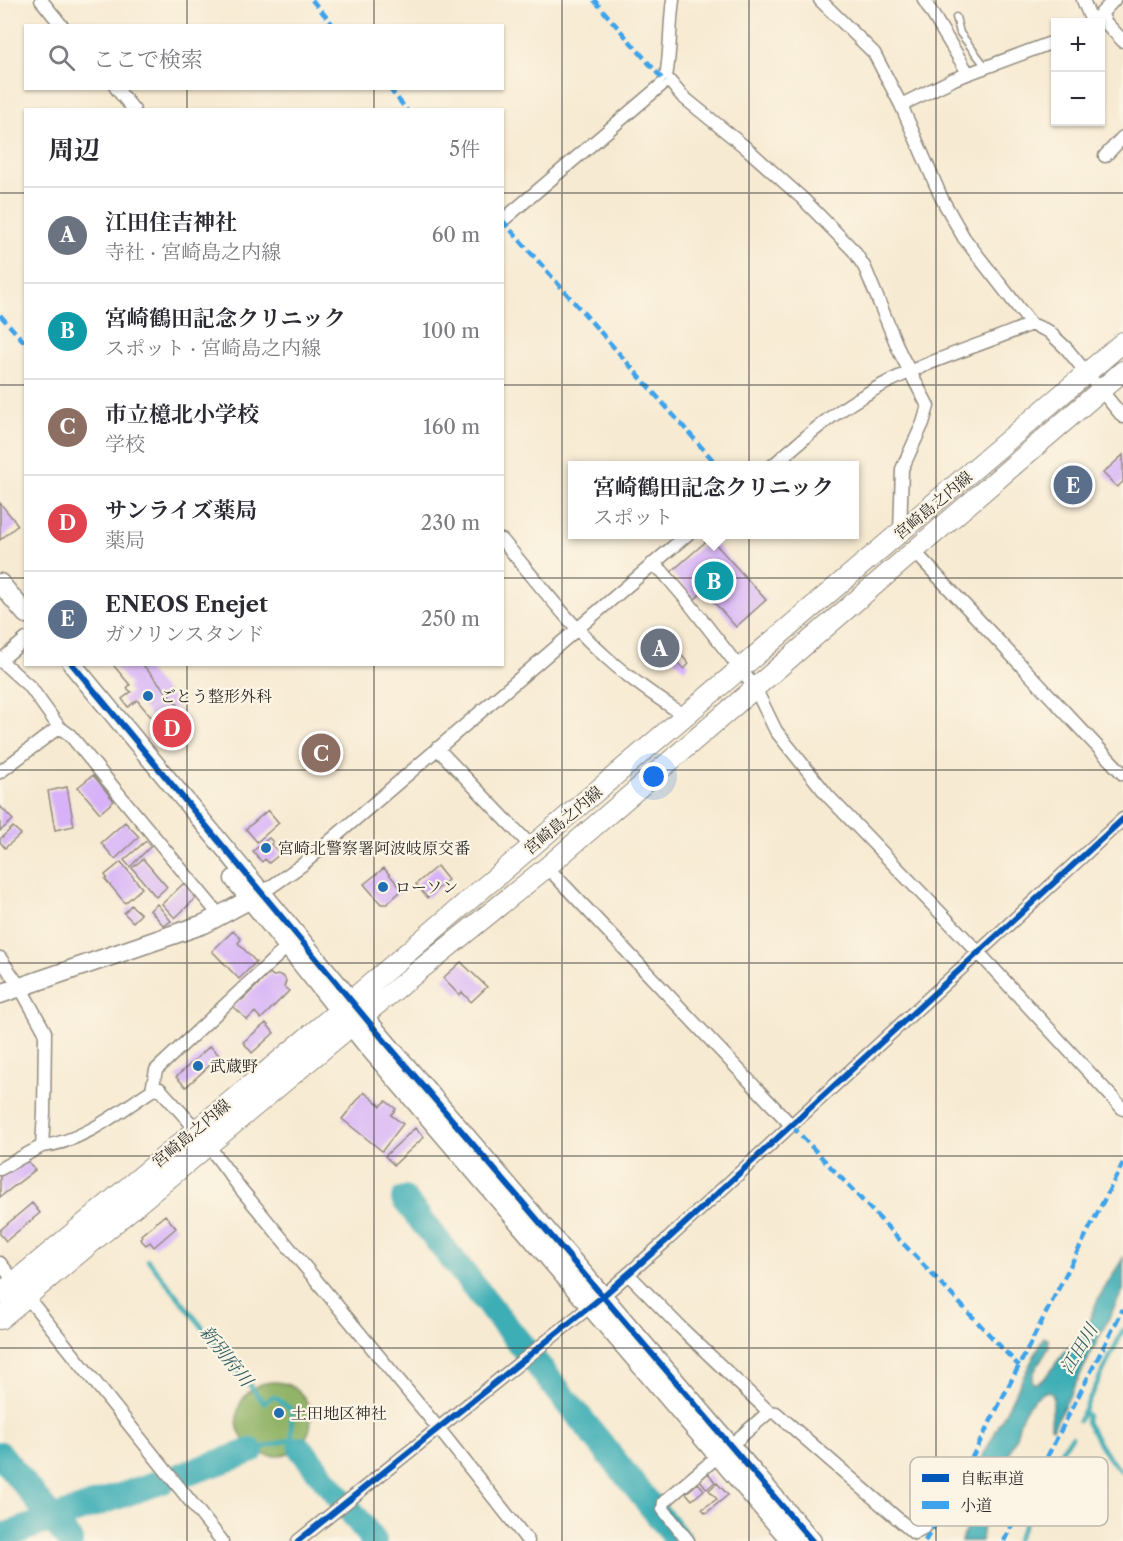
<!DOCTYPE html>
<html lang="ja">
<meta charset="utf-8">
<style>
:root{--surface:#fff;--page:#f2f2f3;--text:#2b2b33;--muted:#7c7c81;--line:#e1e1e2;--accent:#7c3aed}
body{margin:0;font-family:"Libre Caslon Text","Noto Serif JP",serif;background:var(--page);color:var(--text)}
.controls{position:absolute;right:18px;top:18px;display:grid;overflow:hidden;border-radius:0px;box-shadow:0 2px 4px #0004}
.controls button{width:54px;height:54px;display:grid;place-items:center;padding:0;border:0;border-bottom:2px solid var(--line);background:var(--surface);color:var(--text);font:30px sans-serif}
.you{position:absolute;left:654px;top:777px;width:21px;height:21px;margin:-15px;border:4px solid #fff;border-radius:50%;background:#1a73e8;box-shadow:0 0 0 9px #1a73e833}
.badge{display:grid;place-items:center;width:39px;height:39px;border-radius:50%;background:var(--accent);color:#fff;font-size:20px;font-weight:700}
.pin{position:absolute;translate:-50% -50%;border:3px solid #fff;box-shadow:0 2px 6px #0006}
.popup{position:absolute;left:568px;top:461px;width:291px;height:78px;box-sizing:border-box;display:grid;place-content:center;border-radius:0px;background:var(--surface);filter:drop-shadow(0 2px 4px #0005);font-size:20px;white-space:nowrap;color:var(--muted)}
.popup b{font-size:22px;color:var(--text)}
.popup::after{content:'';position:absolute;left:50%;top:100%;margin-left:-12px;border:12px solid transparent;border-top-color:var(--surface)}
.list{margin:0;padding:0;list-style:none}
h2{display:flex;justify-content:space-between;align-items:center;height:78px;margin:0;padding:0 24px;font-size:26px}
h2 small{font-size:20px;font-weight:400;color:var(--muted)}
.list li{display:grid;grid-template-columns:39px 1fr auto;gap:18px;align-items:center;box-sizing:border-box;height:96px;padding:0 24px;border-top:2px solid var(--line)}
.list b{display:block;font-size:22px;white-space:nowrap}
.list p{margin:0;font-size:20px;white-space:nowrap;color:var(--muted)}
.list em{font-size:20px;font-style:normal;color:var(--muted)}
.icon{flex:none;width:33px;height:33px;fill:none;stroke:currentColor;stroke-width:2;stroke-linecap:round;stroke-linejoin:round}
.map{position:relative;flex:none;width:1123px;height:1541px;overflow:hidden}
.search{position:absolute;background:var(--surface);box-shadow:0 2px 4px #0004;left:24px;top:24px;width:480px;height:66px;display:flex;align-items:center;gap:15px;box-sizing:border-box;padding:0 21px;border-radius:0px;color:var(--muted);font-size:22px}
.panel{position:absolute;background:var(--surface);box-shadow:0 2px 4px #0004;left:24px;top:108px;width:480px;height:558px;border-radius:0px}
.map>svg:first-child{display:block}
</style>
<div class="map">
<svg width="1123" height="1541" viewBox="0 0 1123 1541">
<rect width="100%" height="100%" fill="#fcf5e5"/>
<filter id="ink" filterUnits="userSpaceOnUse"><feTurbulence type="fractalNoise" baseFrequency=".0167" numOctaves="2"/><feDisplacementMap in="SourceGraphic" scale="12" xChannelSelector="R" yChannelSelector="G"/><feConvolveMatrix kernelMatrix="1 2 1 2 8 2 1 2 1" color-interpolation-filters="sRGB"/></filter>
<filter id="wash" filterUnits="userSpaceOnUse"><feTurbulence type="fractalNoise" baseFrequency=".008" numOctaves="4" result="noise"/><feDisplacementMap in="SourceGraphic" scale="24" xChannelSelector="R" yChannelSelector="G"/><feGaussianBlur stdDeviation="1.35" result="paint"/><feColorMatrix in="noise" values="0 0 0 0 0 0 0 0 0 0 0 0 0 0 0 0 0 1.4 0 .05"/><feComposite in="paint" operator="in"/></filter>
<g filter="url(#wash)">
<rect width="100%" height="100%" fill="#f7ead2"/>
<path fill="#92b468" stroke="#5e704a" stroke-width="1.5" d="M237 1419a37 37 0 1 1 74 0a37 37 0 1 1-74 0Z"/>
<path fill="#3daeb6" stroke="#346c70" stroke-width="1.5" d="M 1123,1258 L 1123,1290 L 1053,1428 L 1051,1427 C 1050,1415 1056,1405 1052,1393 L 1048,1391 C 1038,1394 1029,1403 1024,1412 C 1019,1420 1019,1430 1015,1439 C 1002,1473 984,1503 981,1541 L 962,1541 L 969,1519 L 967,1487 L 1044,1337 L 1048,1339 L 1049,1347 L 1034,1372 L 1032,1381 L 1035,1384 L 1044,1379 L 1066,1350 L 1076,1342 L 1084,1332 L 1098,1299 Z"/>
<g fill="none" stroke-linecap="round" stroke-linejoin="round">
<path stroke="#3daeb6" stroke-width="4.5" d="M 148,1260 L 264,1403 L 272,1397 L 275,1397 L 291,1409 L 292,1439
M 1082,1412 L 1087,1415 L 1086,1422 L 1107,1456 L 1123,1473
M 1079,1421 L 1123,1330
M 251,1451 L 292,1439 L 301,1449
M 1016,1541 L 1062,1449 L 1072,1437"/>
<path stroke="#3daeb6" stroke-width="26" d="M 404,1199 L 526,1351
M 537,1364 L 679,1541
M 301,1449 L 339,1497
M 0,1454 L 70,1541
M 180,1476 L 251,1451
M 350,1510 L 374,1541
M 0,1537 L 163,1481"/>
</g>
<g id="blocks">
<path fill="#d7b2f8" d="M 1123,455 L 1123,482 L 1117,487 L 1103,473 Z
M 0,503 L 18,525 L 0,540 Z
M 710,538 L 766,600 L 736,627 L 704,591 L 695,599 L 671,572 Z
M 669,641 L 689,664 L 684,669 L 661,648 Z
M 115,664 L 142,664 L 178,705 L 156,723 L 137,700 L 128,707 L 122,699 L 131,692 L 127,688 L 130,685 L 114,666 Z
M 179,709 L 190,724 L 166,745 L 153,732 Z
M 93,775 L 114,801 L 100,813 L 78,787 Z
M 67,787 L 74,826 L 55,830 L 48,791 Z
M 0,806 L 13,820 L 0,831 Z
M 268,810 L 279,823 L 257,842 L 246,829 Z
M 125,822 L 139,837 L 115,859 L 101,843 Z
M 13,827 L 21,834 L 5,848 L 0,842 L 0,839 Z
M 269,838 L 273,842 L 271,844 L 280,854 L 269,863 L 265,859 L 262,862 L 253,851 Z
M 146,841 L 151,846 L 130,867 L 124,860 Z
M 143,859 L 167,887 L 156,897 L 132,868 Z
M 121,862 L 142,888 L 125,903 L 105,879 L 107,878 L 105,875 Z
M 437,866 L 448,880 L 427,898 L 416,884 Z
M 384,868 L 402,890 L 387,904 L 381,904 L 364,884 Z
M 184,883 L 197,897 L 175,918 L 162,904 Z
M 157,904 L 171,921 L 164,926 L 150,910 Z
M 131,905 L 141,914 L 133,922 L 124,913 Z
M 233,931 L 241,939 L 238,943 L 256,962 L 239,979 L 212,951 Z
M 461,962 L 487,987 L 471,1002 L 462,992 L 459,995 L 443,978 Z
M 270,973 L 273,976 L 280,975 L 284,977 L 286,981 L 284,987 L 289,991 L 261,1019 L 255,1012 L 247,1020 L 233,1006 L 241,999 L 242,1000 Z
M 266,1023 L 274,1033 L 252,1053 L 243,1042 Z
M 210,1046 L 220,1056 L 186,1087 L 176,1077 Z
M 364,1092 L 381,1106 L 386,1101 L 396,1109 L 391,1115 L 403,1124 L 382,1151 L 342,1119 Z
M 415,1128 L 424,1137 L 394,1165 L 385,1156 Z
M 28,1161 L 35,1170 L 0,1197 L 0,1176 Z
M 32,1203 L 40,1213 L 6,1241 L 0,1234 L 0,1230 Z
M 165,1215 L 176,1228 L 154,1247 L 150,1242 L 146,1245 L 140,1239 L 142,1237 L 141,1235 Z
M 708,1473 L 715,1482 L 707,1489 L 700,1480 Z
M 698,1483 L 704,1490 L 692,1500 L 686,1493 Z
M 717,1483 L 728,1495 L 706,1513 L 702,1509 L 717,1499 L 709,1490 Z"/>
</g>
</g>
<g filter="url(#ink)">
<use href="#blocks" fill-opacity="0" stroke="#918a7e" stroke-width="1.5"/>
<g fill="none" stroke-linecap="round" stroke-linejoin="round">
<g stroke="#918a7e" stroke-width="9">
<path id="lane" d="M 956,17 L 960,33 L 986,67"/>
</g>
<g stroke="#918a7e" stroke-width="15">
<path id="street" d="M 41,0 L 62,26
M 820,0 L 874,53 L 901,105 L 942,199 L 964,238 L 1031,324
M 924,0 L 968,73
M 1083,0 L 1092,22
M 1102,14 L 1105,22 L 1123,41
M 1093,22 L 1114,0
M 666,77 L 682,96 L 745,147 L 803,199 L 854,251 L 865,268 L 900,353 L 928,406 L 923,423 L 902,469 L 900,533
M 116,88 L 134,110
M 901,105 L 954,79 L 1056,41
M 1105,156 L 1123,137
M 502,221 L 665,82 C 671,55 669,27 673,0
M 772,466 C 801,441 830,415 863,396 C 915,364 975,348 1031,324 L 1048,331 L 1066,348 L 1123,417
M 502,540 C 536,580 568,623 607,658 C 631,680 658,698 685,716
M 914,551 L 1123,774
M 652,564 L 662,571 L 685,598 L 755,688 L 776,731 L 828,796 L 978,952 L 1123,1109
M 0,660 L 31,688 L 59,727 L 70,735 L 220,916
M 1,660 L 26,639
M 437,748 L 531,846
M 0,772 L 59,727
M 547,867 L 792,1126
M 262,893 L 302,865 L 688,534
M 0,958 L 20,987 L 45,1032 L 44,1113 L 42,1146 L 0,1169
M 152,1090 L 156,1070 L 288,946
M 208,1145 L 240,1188 L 439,1429 L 528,1541
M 42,1146 C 81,1143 120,1111 152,1090 L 160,1089 L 196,1129
M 0,1263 L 222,1541
M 628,1274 L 680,1327 L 769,1412
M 730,1446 L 769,1412 L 776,1413 L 914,1533 L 925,1527 L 947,1506
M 298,1541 L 603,1296 L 667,1240 L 1123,819
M 688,1541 L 663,1509 L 664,1502 L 718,1456"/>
</g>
<g stroke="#918a7e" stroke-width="21">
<path id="secondary" d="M 0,583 L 26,614
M 72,664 L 377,1032 L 812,1541
M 234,879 L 365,1043 L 791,1541
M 0,994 L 204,924 L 260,894"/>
</g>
<g stroke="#918a7e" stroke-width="22">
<path id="primary" d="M 0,1294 L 340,1010 L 1123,342
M 0,1319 L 364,1015 L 547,867 L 1123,371"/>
</g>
<use href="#lane" stroke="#fff" stroke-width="6"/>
<use href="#street" stroke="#fff" stroke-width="12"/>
<use href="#secondary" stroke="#fff" stroke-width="18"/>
<use href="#primary" stroke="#fff" stroke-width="20"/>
<path stroke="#3ea3eb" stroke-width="4.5" stroke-dasharray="9 4.5" stroke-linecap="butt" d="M 312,0 L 334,26
M 594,0 L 665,82
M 389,88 L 407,110
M 502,220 L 718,466
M 0,315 L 26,344
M 792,1126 L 1019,1366
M 925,1541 L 947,1506 L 1123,1163
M 1004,1541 L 1123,1309"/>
<g stroke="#fcf5e5" stroke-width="10">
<path id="cycleway" d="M 72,664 L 377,1032 L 812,1541
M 298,1541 L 603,1296 L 667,1240 L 1123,819"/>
</g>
<use href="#cycleway" stroke="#0057b8" stroke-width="6"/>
</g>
</g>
<path fill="none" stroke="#2b2b2b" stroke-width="1.5" stroke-opacity="0.55" d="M 187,0 L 187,26M 374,0 L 374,26M 562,0 L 562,1541M 749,0 L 749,1541M 936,0 L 936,1541M 187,88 L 187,110M 374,88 L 374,110M 0,193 L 26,193M 502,193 L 1123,193M 0,385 L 26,385M 502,385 L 1123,385M 0,578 L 26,578M 502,578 L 1123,578M 187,664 L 187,1541M 374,664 L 374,1541M 0,770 L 1123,770M 0,963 L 1123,963M 0,1156 L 1123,1156M 0,1348 L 1123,1348"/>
<g fill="#1f6fb2" stroke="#fcf5e5" stroke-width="2">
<circle cx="148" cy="696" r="6"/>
<circle cx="266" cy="848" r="6"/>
<circle cx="383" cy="887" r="6"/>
<circle cx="198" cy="1066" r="6"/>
<circle cx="279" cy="1413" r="6"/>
</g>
<g text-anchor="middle" stroke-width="4.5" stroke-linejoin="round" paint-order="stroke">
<g font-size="16" fill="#2b2b2b" stroke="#fcf5e5">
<text transform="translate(933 505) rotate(-40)" y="6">宮崎島之内線</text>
<text transform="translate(563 820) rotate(-40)" y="6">宮崎島之内線</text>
<text transform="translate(191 1133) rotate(-40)" y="6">宮崎島之内線</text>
</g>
<g font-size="16" fill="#2b2b2b" stroke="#fcf5e5" text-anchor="start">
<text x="160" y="702">ごとう整形外科</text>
<text x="278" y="854">宮崎北警察署阿波岐原交番</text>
<text x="395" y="893">ローソン</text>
<text x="210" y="1072">武蔵野</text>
<text x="291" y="1419">土田地区神社</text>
</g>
<g font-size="18" font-style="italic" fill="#325f63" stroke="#fcf5e5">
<text transform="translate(1079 1349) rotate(-59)" y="6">江田川</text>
<text transform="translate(226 1356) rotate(51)" y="6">新別府川</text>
</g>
</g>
<rect x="910" y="1457" width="198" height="69" rx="9" fill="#fcf5e5" stroke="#bdb8ad" stroke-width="1.5"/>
<rect x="922" y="1474" width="27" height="8" fill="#0057b8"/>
<rect x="922" y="1501" width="27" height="8" fill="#3ea3eb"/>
<g font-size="16" fill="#2b2b2b">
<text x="960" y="1484">自転車道</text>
<text x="960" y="1511">小道</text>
</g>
</svg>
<div class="controls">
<button>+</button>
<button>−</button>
</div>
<div class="you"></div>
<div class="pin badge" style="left:660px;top:648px;background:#6b7280">A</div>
<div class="pin badge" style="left:714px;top:581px;background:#0f9aa8">B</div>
<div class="popup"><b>宮崎鶴田記念クリニック</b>スポット</div>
<div class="pin badge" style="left:321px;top:753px;background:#8d6e63">C</div>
<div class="pin badge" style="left:172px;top:728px;background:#e0444e">D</div>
<div class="pin badge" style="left:1073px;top:485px;background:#5c6f8a">E</div>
<div class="search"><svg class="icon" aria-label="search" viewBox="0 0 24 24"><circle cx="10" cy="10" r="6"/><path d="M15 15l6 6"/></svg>ここで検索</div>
<section class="panel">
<h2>周辺<small>5件</small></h2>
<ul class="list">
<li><span class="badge" style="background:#6b7280">A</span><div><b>江田住吉神社</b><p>寺社 · 宮崎島之内線</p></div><em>60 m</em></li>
<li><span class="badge" style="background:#0f9aa8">B</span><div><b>宮崎鶴田記念クリニック</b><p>スポット · 宮崎島之内線</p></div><em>100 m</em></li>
<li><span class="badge" style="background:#8d6e63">C</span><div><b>市立檍北小学校</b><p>学校</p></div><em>160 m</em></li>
<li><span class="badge" style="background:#e0444e">D</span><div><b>サンライズ薬局</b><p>薬局</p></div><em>230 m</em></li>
<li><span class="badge" style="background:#5c6f8a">E</span><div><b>ENEOS Enejet</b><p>ガソリンスタンド</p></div><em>250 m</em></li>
</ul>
</section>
</div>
